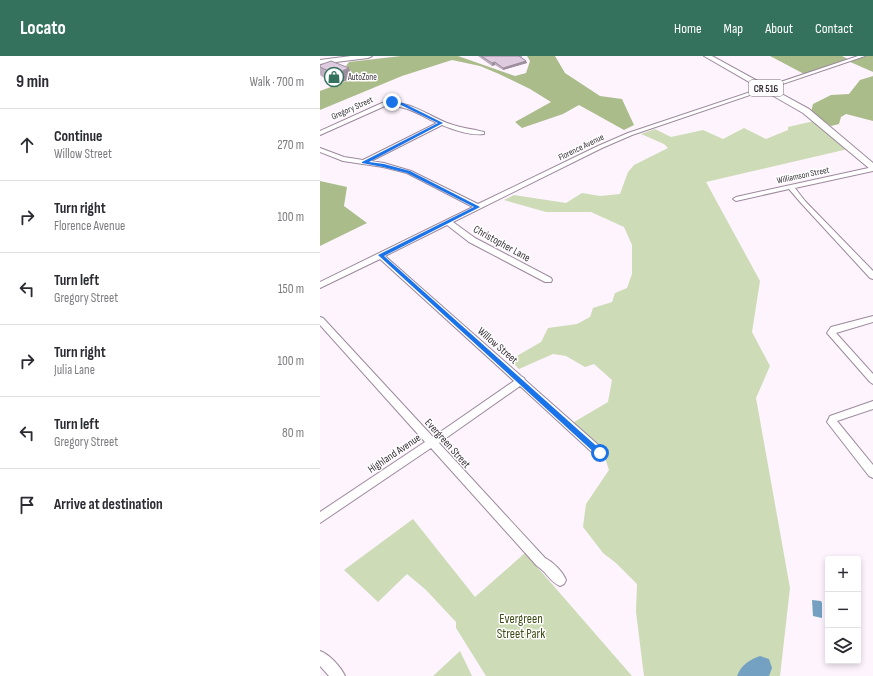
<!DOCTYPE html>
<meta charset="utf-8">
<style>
:root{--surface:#fff;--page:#f2f2f3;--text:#2b2b33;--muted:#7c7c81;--line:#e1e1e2;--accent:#34725e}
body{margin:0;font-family:"Sofia Sans Condensed",sans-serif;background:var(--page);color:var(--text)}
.controls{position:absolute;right:12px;bottom:12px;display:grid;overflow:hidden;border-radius:4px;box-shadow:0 2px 6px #0003}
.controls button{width:36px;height:36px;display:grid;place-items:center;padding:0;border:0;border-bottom:1px solid var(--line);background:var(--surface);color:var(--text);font:20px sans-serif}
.stop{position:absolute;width:12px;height:12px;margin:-9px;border:3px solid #1a73e8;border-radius:50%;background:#fff}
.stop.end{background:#1a73e8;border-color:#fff;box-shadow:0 1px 4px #0008}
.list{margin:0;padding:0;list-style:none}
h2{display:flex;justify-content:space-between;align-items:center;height:52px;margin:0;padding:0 16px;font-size:17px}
h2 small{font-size:13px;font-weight:400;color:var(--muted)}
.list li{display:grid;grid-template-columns:26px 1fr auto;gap:12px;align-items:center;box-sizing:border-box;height:72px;padding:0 16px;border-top:1px solid var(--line)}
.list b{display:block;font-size:15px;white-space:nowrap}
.list p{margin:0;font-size:13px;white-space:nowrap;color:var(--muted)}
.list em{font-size:13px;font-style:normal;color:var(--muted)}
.icon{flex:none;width:22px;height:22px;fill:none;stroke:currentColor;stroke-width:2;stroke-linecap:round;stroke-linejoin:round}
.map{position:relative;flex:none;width:553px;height:620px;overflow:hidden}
header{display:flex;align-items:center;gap:24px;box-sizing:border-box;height:56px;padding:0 20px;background:var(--accent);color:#fff}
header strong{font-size:19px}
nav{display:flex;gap:22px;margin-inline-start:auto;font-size:14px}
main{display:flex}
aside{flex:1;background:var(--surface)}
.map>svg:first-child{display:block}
</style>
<header>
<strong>Locato</strong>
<nav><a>Home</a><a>Map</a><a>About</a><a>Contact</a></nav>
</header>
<main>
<aside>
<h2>9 min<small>Walk · 700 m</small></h2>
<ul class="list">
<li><svg class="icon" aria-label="ahead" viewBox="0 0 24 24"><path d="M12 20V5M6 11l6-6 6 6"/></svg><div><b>Continue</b><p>Willow Street</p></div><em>270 m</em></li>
<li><svg class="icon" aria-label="right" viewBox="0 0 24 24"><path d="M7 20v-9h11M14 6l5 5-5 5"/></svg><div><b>Turn right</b><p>Florence Avenue</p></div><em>100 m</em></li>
<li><svg class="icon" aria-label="left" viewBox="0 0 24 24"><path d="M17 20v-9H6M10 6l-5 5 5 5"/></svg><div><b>Turn left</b><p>Gregory Street</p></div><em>150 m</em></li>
<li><svg class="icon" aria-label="right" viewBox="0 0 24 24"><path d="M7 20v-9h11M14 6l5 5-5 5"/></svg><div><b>Turn right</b><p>Julia Lane</p></div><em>100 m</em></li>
<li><svg class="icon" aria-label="left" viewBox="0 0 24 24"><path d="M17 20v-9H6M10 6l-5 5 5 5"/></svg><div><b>Turn left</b><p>Gregory Street</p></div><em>80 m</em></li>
<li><svg class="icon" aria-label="arrive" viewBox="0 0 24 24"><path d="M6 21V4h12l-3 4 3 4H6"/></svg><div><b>Arrive at destination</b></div></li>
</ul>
</aside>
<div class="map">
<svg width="553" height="620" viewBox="0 0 553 620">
<rect width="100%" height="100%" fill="#fdf4fd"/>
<path fill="#cddbb6" d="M 494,65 L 528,93 L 386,126 L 440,225 L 432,276 L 450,310 L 436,342 L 470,532 L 460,620 L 324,620 L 316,556 L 317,528 L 296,507 L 283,497 L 263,471 L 266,448 L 289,414 L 284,399 L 249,369 L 288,346 L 292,324 L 274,308 L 265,311 L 246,300 L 233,298 L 199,313 L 190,304 L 221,286 L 228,272 L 257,268 L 270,261 L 273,252 L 292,246 L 295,237 L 307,232 L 312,218 L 312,189 L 304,171 L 271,156 L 226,156 L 184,144 L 194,139 L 246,147 L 262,137 L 280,140 L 300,138 L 308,116 L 314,109 L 348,92 L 344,88 L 321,78 L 335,73 L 351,81 L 383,74 L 403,83 L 424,72 L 446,83 L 468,74 L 468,71 Z
M 93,463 L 155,541 L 205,497 L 312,620 L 166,620 L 136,572 L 136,566 L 106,534 L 87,518 L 58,546 L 24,514 Z
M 140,595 L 152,620 L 113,620 Z"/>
<path fill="#abbc8b" d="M 81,0 L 138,0 L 195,20 L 206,17 L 210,5 L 207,0 L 235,0 L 245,17 L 280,40 L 302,43 L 314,69 L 304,74 L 259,49 L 243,58 L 202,72 L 195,66 L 231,46 L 210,33 L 179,18 L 160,10 L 132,4 L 82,20 L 0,54 L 0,35 L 32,23 L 35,20 L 26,10 L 29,6 Z
M 450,0 L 522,0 L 528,3 L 542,0 L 553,0 L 553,16 L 528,5 L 486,19 Z
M 553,20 L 553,65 L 526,58 L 521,61 L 519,68 L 511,70 L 491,56 L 493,48 L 511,39 L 529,38 L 540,24 Z
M 0,125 L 27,131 L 24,150 L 47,167 L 0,190 Z"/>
<path fill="#74a1c2" d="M 492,544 L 501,545 L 502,547 L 502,562 L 493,560 Z"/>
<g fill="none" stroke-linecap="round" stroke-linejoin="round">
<path fill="#74a1c2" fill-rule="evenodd" d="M 440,600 L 449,603 L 452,612 L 449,620 L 417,620 C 421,609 429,604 440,600 Z"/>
<g stroke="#9c899c" stroke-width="2">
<path id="minor" d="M 538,0 L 545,0 L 312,79 L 282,92 L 133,166 L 155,182 L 231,222 L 232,224 L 231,226 L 225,226 L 149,186 L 127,169 L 65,200 L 201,320 L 204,322 L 205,324 L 284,394 L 285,397 L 284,400 L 280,401 L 276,400 L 200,330 L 119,387 L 225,502 C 233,506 243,516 246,524 L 244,528 L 240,530 C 230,526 226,515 217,510 L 111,392 L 0,467 L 0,456 L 105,386 L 0,269 L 0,261 L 3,262 L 113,381 L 194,325 L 60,203 L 0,232 L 0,226 L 153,151 L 87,117 L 63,111 L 23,105 L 0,96 L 0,92 L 24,101 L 43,104 L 117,67 C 100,59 85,48 65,50 L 0,79 L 0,75 L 62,47 C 87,42 108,60 130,68 C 141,72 153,73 164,76 L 164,78 C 150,80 134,74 122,69 L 51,105 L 64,107 L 91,115 L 158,148 L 278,90 L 308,77 Z
M 553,111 L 553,115 L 475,132 L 485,145 L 553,215 L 553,223 L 550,222 L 481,147 L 469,133 L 416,145 L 413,143 L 416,141 Z
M 553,260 L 553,266 L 516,277 L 553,318 L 553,328 L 550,326 L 507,277 L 511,271 Z
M 553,345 L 553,353 L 517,365 L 553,409 L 553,422 L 549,420 L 507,366 L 510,360 Z
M 0,595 C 9,598 21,611 25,620 L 9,620 L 0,610 Z"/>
</g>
<g stroke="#9c899c" stroke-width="2">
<path id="major" d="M 384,0 L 392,0 L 489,53 L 553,107 L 553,114 L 550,113 L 483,57 Z"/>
</g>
<g stroke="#9c899c" stroke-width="2">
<path id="highway" d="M 31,0 L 52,0 L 48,2 L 0,8 L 0,4 Z"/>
</g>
<use href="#minor" fill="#fff" fill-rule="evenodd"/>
<use href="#major" fill="#fff" fill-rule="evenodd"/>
<use href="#highway" fill="#fff" fill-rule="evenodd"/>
</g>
<path fill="#c0afc0" d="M 158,0 L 202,0 L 202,1 L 201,1 L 206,5 L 207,7 L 183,14 L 175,9 L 172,10 Z
M 0,9 L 29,12 L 32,22 L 18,28 L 1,20 L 0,18 Z"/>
<path fill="#9c8e9c" d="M 206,5 L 207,7 L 183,14 L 183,12 Z
M 175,6 L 175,9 L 172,10 L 172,7 Z
M 29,12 L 32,22 L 18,28 L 15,18 Z"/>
<path fill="#dfcbdf" stroke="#9c8e9c" d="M 161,0 L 199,0 L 206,5 L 183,12 L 175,6 L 172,7 Z
M 11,5 L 29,12 L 15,18 L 0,11 L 0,9 Z"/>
<path fill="#1a73e8" d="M 72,45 L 83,47 L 123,67 L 49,106 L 64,108 L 90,115 L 160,151 L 64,200 L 282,395 L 282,399 L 277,399 L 58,199 L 154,151 L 87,117 L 63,111 L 42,107 L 42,106 L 118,67 L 81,49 L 71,47 Z"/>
<defs>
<g id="shop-ring" transform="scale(1)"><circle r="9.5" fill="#fff" stroke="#34725e" stroke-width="1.5"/><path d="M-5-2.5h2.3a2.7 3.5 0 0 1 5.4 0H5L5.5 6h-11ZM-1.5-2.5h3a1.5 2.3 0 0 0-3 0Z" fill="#34725e"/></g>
</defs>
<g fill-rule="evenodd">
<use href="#shop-ring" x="14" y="21"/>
</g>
<g text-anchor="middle" stroke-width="3" stroke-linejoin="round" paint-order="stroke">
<g font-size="9" fill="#393139" stroke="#fff" text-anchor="start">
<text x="28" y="24">AutoZone</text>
</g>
<g font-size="9" fill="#393139" stroke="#fff">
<text transform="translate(32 52) rotate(-24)" y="3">Gregory Street</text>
<text transform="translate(261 91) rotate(-26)" y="3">Florence Avenue</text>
<text transform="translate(483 119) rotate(-12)" y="3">Williamson Street</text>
</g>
<rect fill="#fff" stroke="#746f74" stroke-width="1" x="429" y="24" width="34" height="16" rx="3"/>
<g font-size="10" font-weight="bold" fill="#393139">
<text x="446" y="36">CR 516</text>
</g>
<g font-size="11" fill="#393139" stroke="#fff">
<text transform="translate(182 187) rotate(29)" y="4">Christopher Lane</text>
<text transform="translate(178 289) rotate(41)" y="4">Willow Street</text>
<text transform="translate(128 387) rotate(48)" y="4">Evergreen Street</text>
<text transform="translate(74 397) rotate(-34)" y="4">Highland Avenue</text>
</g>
<g font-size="13" fill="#3c4b15" stroke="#fff">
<text x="201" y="567">Evergreen<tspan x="201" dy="15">Street Park</tspan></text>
</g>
</g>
</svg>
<div class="controls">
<button>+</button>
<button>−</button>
<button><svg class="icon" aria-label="layers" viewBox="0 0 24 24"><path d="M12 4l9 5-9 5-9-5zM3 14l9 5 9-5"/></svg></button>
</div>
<div class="stop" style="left:280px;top:397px"></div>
<div class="stop end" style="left:72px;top:46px"></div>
</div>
</main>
